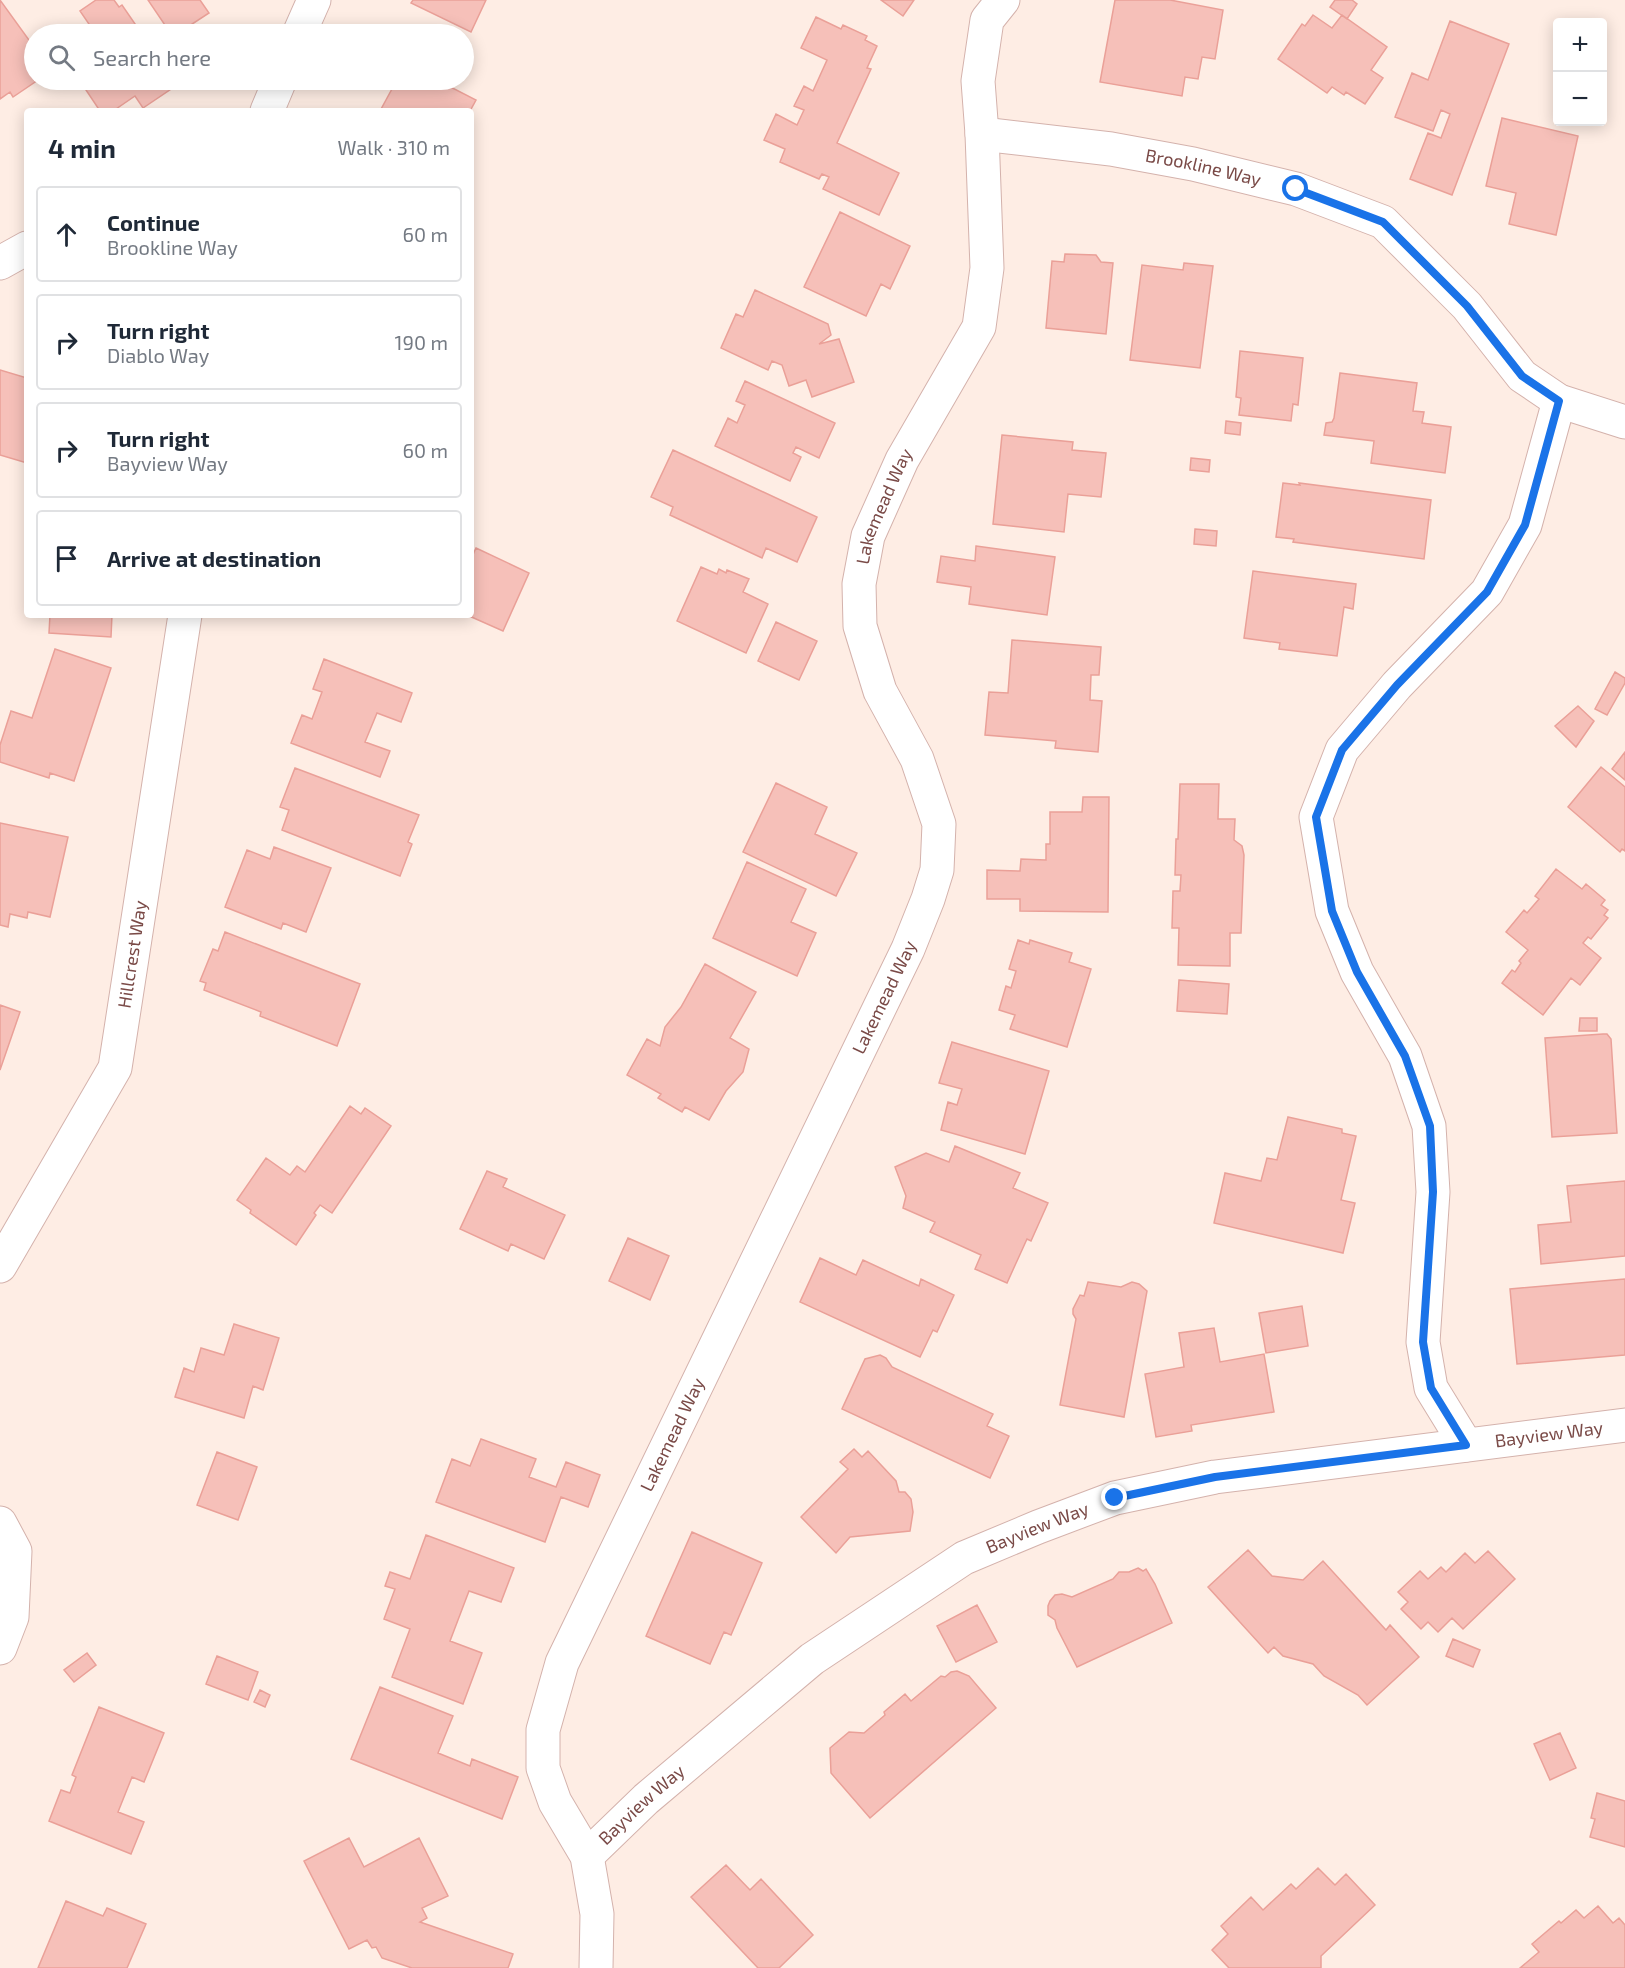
<!DOCTYPE html>
<meta charset="utf-8">
<style>
:root{--surface:#fff;--page:#f6f6f7;--text:#1f2937;--muted:#747a83;--line:#e0e1e3}
body{margin:0;font-family:"Exo 2",sans-serif;background:var(--page);color:var(--text)}
.controls{position:absolute;right:18px;top:18px;display:grid;overflow:hidden;border-radius:6px;box-shadow:0 3px 15px #0003}
.controls button{width:54px;height:54px;display:grid;place-items:center;padding:0;border:0;border-bottom:2px solid var(--line);background:var(--surface);color:var(--text);font:30px sans-serif}
.stop{position:absolute;width:18px;height:18px;margin:-14px;border:4px solid #1a73e8;border-radius:50%;background:#fff}
.stop.end{background:#1a73e8;border-color:#fff;box-shadow:0 2px 6px #0008}
.list{margin:0;padding:0;list-style:none}
h2{display:flex;justify-content:space-between;align-items:center;height:78px;margin:0;padding:0 24px;font-size:26px}
h2 small{font-size:20px;font-weight:400;color:var(--muted)}
.list li{display:grid;grid-template-columns:39px 1fr auto;gap:18px;align-items:center;box-sizing:border-box;height:96px;margin:0 12px 12px;padding:0 12px;border:2px solid var(--line);border-radius:6px}
.list b{display:block;font-size:22px;white-space:nowrap}
.list p{margin:0;font-size:20px;white-space:nowrap;color:var(--muted)}
.list em{font-size:20px;font-style:normal;color:var(--muted)}
.icon{flex:none;width:33px;height:33px;fill:none;stroke:currentColor;stroke-width:2;stroke-linecap:round;stroke-linejoin:round}
.map{position:relative;flex:none;width:1625px;height:1968px;overflow:hidden}
.search{position:absolute;background:var(--surface);box-shadow:0 3px 15px #0003;left:24px;top:24px;width:450px;height:66px;display:flex;align-items:center;gap:15px;box-sizing:border-box;padding:0 21px;border-radius:33px;color:var(--muted);font-size:22px}
.panel{position:absolute;background:var(--surface);box-shadow:0 3px 15px #0003;left:24px;top:108px;width:450px;height:510px;border-radius:6px}
.map>svg:first-child{display:block}
</style>
<div class="map">
<svg width="1625" height="1968" viewBox="0 0 1625 1968">
<rect width="100%" height="100%" fill="#feede4"/>
<path fill="#f6c0b9" stroke="#eaa098" stroke-width="1.5" d="M 0,0 L 34,47 L 34,80 L 38,80 L 13,97 L 10,92 L 0,99 Z
M 96,0 L 114,0 L 119,7 L 122,5 L 142,34 L 79,34 L 78,32 L 89,24 L 80,11 Z
M 148,0 L 200,0 L 209,13 L 177,34 L 171,34 Z
M 413,0 L 486,0 L 471,32 L 411,3 Z
M 881,0 L 914,0 L 903,16 Z
M 1115,0 L 1170,0 L 1223,10 L 1215,59 L 1202,57 L 1198,79 L 1185,77 L 1182,96 L 1100,82 Z
M 1335,0 L 1352,0 L 1357,4 L 1347,19 L 1330,7 Z
M 1313,15 L 1332,28 L 1342,15 L 1387,47 L 1371,70 L 1383,78 L 1365,104 L 1346,92 L 1344,95 L 1332,87 L 1327,93 L 1278,59 L 1302,24 L 1305,26 Z
M 816,17 L 841,29 L 843,25 L 867,36 L 865,40 L 877,46 L 867,68 L 871,69 L 837,143 L 899,173 L 879,215 L 823,189 L 829,177 L 822,174 L 819,179 L 780,162 L 785,149 L 764,140 L 776,114 L 797,125 L 804,110 L 794,106 L 804,86 L 813,91 L 827,60 L 801,48 Z
M 1450,21 L 1509,44 L 1452,195 L 1410,179 L 1428,133 L 1441,138 L 1450,114 L 1441,110 L 1433,131 L 1395,117 L 1412,73 L 1428,80 Z
M 82,80 L 178,80 L 180,83 L 143,108 L 135,96 L 113,111 L 100,111 L 80,81 Z
M 379,80 L 437,80 L 476,100 L 470,111 L 380,111 L 393,87 Z
M 1502,118 L 1578,136 L 1556,235 L 1509,224 L 1516,193 L 1486,186 Z
M 840,212 L 910,246 L 890,289 L 881,284 L 866,316 L 804,287 Z
M 1065,254 L 1096,255 L 1101,262 L 1113,263 L 1106,334 L 1046,328 L 1052,261 L 1064,262 Z
M 1184,263 L 1213,266 L 1200,368 L 1130,360 L 1142,265 L 1183,270 Z
M 755,290 L 828,324 L 831,335 L 819,344 L 839,339 L 854,382 L 812,397 L 806,380 L 789,386 L 782,365 L 772,361 L 768,370 L 721,348 L 736,314 L 743,317 Z
M 1240,351 L 1303,358 L 1298,405 L 1293,404 L 1291,421 L 1239,415 L 1241,398 L 1236,397 Z
M 0,370 L 27,378 L 27,463 L 0,455 Z
M 1340,373 L 1417,383 L 1413,411 L 1424,412 L 1422,423 L 1451,427 L 1445,473 L 1371,463 L 1374,441 L 1324,435 L 1326,423 L 1332,422 L 1334,418 Z
M 745,381 L 835,423 L 819,458 L 796,447 L 793,453 L 801,457 L 790,481 L 715,446 L 728,418 L 737,423 L 745,405 L 736,401 Z
M 1226,421 L 1241,423 L 1240,435 L 1225,433 Z
M 1002,435 L 1073,442 L 1072,450 L 1106,453 L 1101,497 L 1068,494 L 1064,532 L 993,524 Z
M 673,450 L 817,517 L 797,562 L 766,548 L 762,558 L 670,515 L 673,507 L 651,497 Z
M 1191,458 L 1210,460 L 1209,472 L 1190,470 Z
M 1283,483 L 1300,485 L 1299,483 L 1431,500 L 1424,559 L 1293,542 L 1294,539 L 1276,537 Z
M 1195,529 L 1217,531 L 1216,546 L 1194,544 Z
M 976,546 L 1055,557 L 1047,615 L 969,604 L 971,587 L 937,582 L 941,556 L 975,561 Z
M 476,548 L 529,573 L 503,631 L 467,615 L 471,615 L 471,559 Z
M 701,567 L 717,574 L 719,569 L 726,573 L 727,570 L 749,579 L 743,592 L 768,604 L 746,653 L 677,621 Z
M 1253,571 L 1356,584 L 1353,609 L 1344,607 L 1337,656 L 1279,649 L 1280,643 L 1244,638 Z
M 50,615 L 112,615 L 111,637 L 49,633 Z
M 776,622 L 817,641 L 799,680 L 758,661 Z
M 1012,640 L 1101,647 L 1099,675 L 1091,675 L 1090,700 L 1102,701 L 1098,752 L 1055,748 L 1056,741 L 985,735 L 989,692 L 1008,693 Z
M 55,649 L 111,668 L 74,781 L 50,773 L 49,778 L 0,762 L 0,745 L 11,711 L 32,718 Z
M 324,659 L 412,693 L 401,722 L 377,713 L 365,742 L 390,751 L 380,777 L 291,743 L 302,715 L 312,719 L 322,692 L 313,689 Z
M 1615,672 L 1625,678 L 1625,683 L 1607,715 L 1595,709 Z
M 1578,706 L 1594,721 L 1576,747 L 1555,726 Z
M 1625,752 L 1625,780 L 1612,769 Z
M 1601,767 L 1625,787 L 1625,851 L 1622,849 L 1620,852 L 1568,807 Z
M 295,768 L 419,815 L 408,842 L 412,844 L 400,876 L 282,830 L 289,810 L 280,807 Z
M 776,783 L 827,807 L 815,834 L 857,853 L 836,896 L 743,852 Z
M 1180,784 L 1219,784 L 1218,819 L 1235,819 L 1234,840 L 1242,846 L 1244,855 L 1241,933 L 1230,933 L 1230,966 L 1178,965 L 1179,928 L 1172,928 L 1173,891 L 1180,891 L 1181,875 L 1175,875 L 1176,839 L 1178,839 Z
M 1083,797 L 1109,797 L 1108,912 L 1020,911 L 1020,899 L 987,899 L 987,870 L 1020,871 L 1021,859 L 1046,860 L 1046,844 L 1050,844 L 1050,812 L 1082,812 Z
M 0,823 L 68,837 L 50,917 L 28,912 L 27,918 L 10,914 L 8,927 L 0,925 Z
M 274,847 L 331,868 L 306,932 L 283,923 L 281,929 L 225,907 L 247,850 L 270,859 Z
M 747,862 L 806,889 L 791,922 L 816,933 L 797,976 L 713,938 Z
M 1556,869 L 1582,889 L 1586,884 L 1605,900 L 1601,905 L 1608,910 L 1604,915 L 1608,918 L 1591,939 L 1588,937 L 1583,943 L 1601,958 L 1580,985 L 1571,978 L 1543,1015 L 1502,983 L 1512,970 L 1515,972 L 1521,963 L 1519,961 L 1528,950 L 1506,932 L 1524,910 L 1527,913 L 1539,899 L 1535,896 Z
M 225,932 L 360,984 L 337,1046 L 260,1016 L 261,1012 L 204,990 L 206,983 L 200,981 L 213,949 L 218,951 Z
M 1018,940 L 1029,944 L 1030,940 L 1072,953 L 1069,962 L 1091,969 L 1067,1047 L 1010,1029 L 1015,1015 L 999,1010 L 1006,986 L 1011,988 L 1016,971 L 1009,969 Z
M 705,964 L 756,992 L 730,1038 L 749,1049 L 743,1072 L 726,1091 L 709,1120 L 685,1107 L 682,1112 L 658,1098 L 661,1094 L 627,1075 L 647,1039 L 660,1046 L 665,1027 L 681,1007 Z
M 1179,980 L 1229,984 L 1227,1014 L 1177,1011 Z
M 0,1005 L 20,1012 L 0,1070 Z
M 1580,1018 L 1597,1018 L 1597,1031 L 1579,1031 Z
M 1603,1034 L 1607,1034 L 1611,1039 L 1617,1133 L 1552,1137 L 1545,1038 Z
M 952,1042 L 1049,1071 L 1025,1154 L 941,1130 L 948,1102 L 957,1105 L 962,1089 L 939,1083 Z
M 350,1106 L 361,1114 L 365,1108 L 391,1126 L 332,1213 L 320,1205 L 314,1213 L 316,1215 L 296,1245 L 250,1213 L 251,1210 L 237,1200 L 266,1158 L 290,1175 L 297,1166 L 305,1172 Z
M 1288,1117 L 1342,1129 L 1342,1133 L 1356,1136 L 1341,1200 L 1355,1203 L 1343,1253 L 1214,1223 L 1225,1173 L 1261,1181 L 1267,1158 L 1277,1160 Z
M 955,1146 L 1020,1173 L 1013,1188 L 1048,1203 L 1031,1241 L 1027,1239 L 1007,1283 L 975,1269 L 981,1255 L 930,1232 L 935,1222 L 903,1208 L 906,1196 L 895,1167 L 926,1153 L 949,1162 Z
M 487,1171 L 507,1179 L 503,1187 L 565,1215 L 544,1259 L 511,1244 L 508,1251 L 460,1229 Z
M 1625,1181 L 1625,1256 L 1541,1264 L 1538,1225 L 1571,1222 L 1567,1186 Z
M 628,1238 L 669,1256 L 650,1300 L 609,1281 Z
M 820,1258 L 856,1275 L 863,1260 L 919,1286 L 921,1279 L 954,1295 L 937,1332 L 933,1330 L 920,1357 L 800,1302 Z
M 1625,1279 L 1625,1355 L 1517,1364 L 1510,1289 Z
M 1088,1282 L 1121,1287 L 1132,1282 L 1139,1284 L 1147,1291 L 1124,1417 L 1060,1405 L 1076,1319 L 1073,1314 L 1073,1309 L 1080,1295 L 1084,1296 Z
M 1302,1306 L 1308,1346 L 1266,1353 L 1259,1313 Z
M 234,1324 L 279,1338 L 263,1390 L 253,1386 L 244,1418 L 175,1397 L 184,1368 L 194,1372 L 201,1348 L 224,1355 Z
M 1214,1328 L 1220,1362 L 1264,1354 L 1274,1412 L 1191,1425 L 1192,1431 L 1156,1437 L 1145,1374 L 1184,1367 L 1179,1333 Z
M 880,1355 L 886,1358 L 892,1367 L 993,1414 L 987,1426 L 1009,1436 L 990,1478 L 842,1409 L 865,1359 Z
M 481,1439 L 536,1459 L 529,1477 L 556,1487 L 566,1462 L 600,1475 L 588,1507 L 561,1497 L 545,1542 L 436,1502 L 452,1459 L 470,1466 Z
M 854,1449 L 862,1457 L 868,1451 L 896,1481 L 899,1492 L 905,1492 L 911,1499 L 913,1512 L 910,1531 L 850,1537 L 836,1553 L 801,1517 L 848,1469 L 840,1462 Z
M 217,1452 L 257,1467 L 238,1520 L 197,1505 Z
M 692,1532 L 762,1563 L 731,1635 L 724,1632 L 710,1664 L 646,1636 Z
M 426,1535 L 514,1568 L 501,1602 L 469,1591 L 450,1641 L 482,1653 L 463,1704 L 392,1677 L 410,1629 L 384,1619 L 395,1589 L 385,1586 L 390,1572 L 410,1579 Z
M 1248,1550 L 1272,1576 L 1303,1580 L 1323,1561 L 1386,1630 L 1390,1625 L 1419,1657 L 1367,1705 L 1358,1695 L 1324,1676 L 1313,1664 L 1283,1656 L 1274,1647 L 1268,1653 L 1208,1587 Z
M 1488,1551 L 1515,1579 L 1463,1629 L 1452,1618 L 1438,1632 L 1428,1622 L 1421,1629 L 1401,1609 L 1408,1602 L 1398,1592 L 1420,1571 L 1428,1579 L 1441,1567 L 1446,1572 L 1465,1553 L 1475,1563 Z
M 1138,1568 L 1143,1571 L 1146,1569 L 1155,1584 L 1172,1623 L 1077,1667 L 1057,1628 L 1055,1620 L 1048,1615 L 1048,1606 L 1050,1601 L 1055,1595 L 1062,1594 L 1072,1597 L 1113,1579 L 1119,1572 L 1129,1572 Z
M 977,1605 L 997,1642 L 956,1662 L 937,1626 Z
M 1453,1639 L 1480,1650 L 1473,1667 L 1446,1656 Z
M 87,1653 L 96,1665 L 74,1682 L 64,1670 Z
M 217,1656 L 258,1672 L 248,1700 L 206,1684 Z
M 957,1671 L 969,1676 L 996,1708 L 870,1818 L 831,1773 L 830,1748 L 849,1732 L 864,1733 L 885,1715 L 884,1712 L 905,1694 L 911,1701 L 941,1676 L 945,1677 L 951,1672 Z
M 380,1687 L 453,1716 L 438,1753 L 470,1766 L 472,1759 L 518,1777 L 502,1819 L 351,1759 Z
M 260,1690 L 270,1695 L 265,1707 L 254,1702 Z
M 99,1707 L 164,1733 L 144,1782 L 132,1777 L 118,1812 L 144,1822 L 131,1854 L 49,1821 L 61,1790 L 70,1793 L 76,1777 L 72,1775 Z
M 1560,1733 L 1576,1768 L 1550,1780 L 1534,1744 Z
M 1597,1793 L 1625,1801 L 1625,1847 L 1590,1837 L 1595,1819 L 1591,1818 Z
M 349,1838 L 364,1867 L 419,1838 L 448,1896 L 422,1908 L 427,1918 L 420,1922 L 513,1954 L 508,1968 L 412,1968 L 382,1958 L 376,1947 L 372,1948 L 367,1940 L 349,1949 L 304,1861 Z
M 726,1865 L 750,1890 L 761,1879 L 813,1935 L 779,1968 L 758,1968 L 691,1897 Z
M 1318,1868 L 1335,1885 L 1346,1874 L 1375,1905 L 1321,1956 L 1321,1968 L 1229,1968 L 1212,1950 L 1228,1934 L 1221,1926 L 1251,1897 L 1263,1910 L 1291,1884 L 1296,1889 Z
M 66,1901 L 103,1916 L 107,1908 L 146,1924 L 127,1968 L 38,1968 Z
M 1598,1906 L 1613,1923 L 1619,1918 L 1625,1925 L 1625,1968 L 1520,1968 L 1539,1952 L 1532,1944 L 1559,1921 L 1561,1923 L 1576,1910 L 1584,1918 Z"/>
<g fill="none" stroke-linecap="round" stroke-linejoin="round">
<g stroke="#d4b2ac" stroke-width="35">
<g id="minor">
<path d="M 299,34 L 314,0"/>
<path d="M 267,111 L 280,80"/>
<path id="s1" d="M 982,134 L 1111,149 L 1193,164 L 1296,189 L 1383,222 L 1467,306 L 1522,376 L 1559,401 L 1625,422"/>
<path d="M 0,263 L 27,248"/>
<path id="s2" d="M 0,1266 L 115,1068 L 185,615"/>
<path d="M 1466,1445 L 1431,1388 L 1423,1342 L 1433,1192 L 1429,1126 L 1405,1056 L 1357,972 L 1332,911 L 1316,817 L 1342,750 L 1397,685 L 1487,592 L 1525,525 L 1559,401"/>
<path d="M 0,1523 L 15,1551 L 12,1617 L 0,1648"/>
<path id="s3" d="M 587,1856 L 646,1799 L 812,1659 L 964,1558 L 1038,1527 L 1115,1498 L 1215,1477 L 1625,1425"/>
<path id="s4" d="M 596,1968 L 597,1914 L 587,1856 L 555,1802 L 543,1768 L 543,1730 L 562,1663 L 908,949 L 928,899 L 937,870 L 939,824 L 917,759 L 880,691 L 860,626 L 859,584 L 868,536 L 902,460 L 979,327 L 987,268 L 982,134 L 978,81 L 987,20 L 1003,0"/>
</g>
</g>
<use href="#minor" stroke="#fff" stroke-width="33"/>
</g>
<g fill="none" stroke-linecap="round" stroke-linejoin="round">
<path stroke="#1a73e8" stroke-width="8" d="M 1115,1498 L 1215,1477 L 1466,1445 L 1431,1388 L 1423,1342 L 1433,1192 L 1430,1126 L 1405,1056 L 1357,972 L 1332,911 L 1316,817 L 1342,750 L 1397,685 L 1487,592 L 1525,525 L 1559,401 L 1522,376 L 1467,306 L 1383,222 L 1296,189"/>
</g>
<g text-anchor="middle" stroke-width="6" stroke-linejoin="round" paint-order="stroke">
<g font-size="18" fill="#7a4a47" stroke="#fff2ec">
<text dy="6" stroke="none"><textPath href="#s1" startOffset="224">Brookline Way</textPath></text>
<text dy="6" stroke="none"><textPath href="#s4" startOffset="1581">Lakemead Way</textPath></text>
<text dy="6" stroke="none"><textPath href="#s2" startOffset="344">Hillcrest Way</textPath></text>
<text dy="6" stroke="none"><textPath href="#s4" startOffset="1059">Lakemead Way</textPath></text>
<text dy="6" stroke="none"><textPath href="#s3" startOffset="1083">Bayview Way</textPath></text>
<text dy="6" stroke="none"><textPath href="#s4" startOffset="573">Lakemead Way</textPath></text>
<text dy="6" stroke="none"><textPath href="#s3" startOffset="561">Bayview Way</textPath></text>
<text dy="6" stroke="none"><textPath href="#s3" startOffset="75">Bayview Way</textPath></text>
</g>
</g>
</svg>
<div class="controls">
<button>+</button>
<button>−</button>
</div>
<div class="stop" style="left:1296px;top:189px"></div>
<div class="stop end" style="left:1115px;top:1498px"></div>
<div class="search"><svg class="icon" aria-label="search" viewBox="0 0 24 24"><circle cx="10" cy="10" r="6"/><path d="M15 15l6 6"/></svg>Search here</div>
<section class="panel">
<h2>4 min<small>Walk · 310 m</small></h2>
<ul class="list">
<li><svg class="icon" aria-label="ahead" viewBox="0 0 24 24"><path d="M12 20V5M6 11l6-6 6 6"/></svg><div><b>Continue</b><p>Brookline Way</p></div><em>60 m</em></li>
<li><svg class="icon" aria-label="right" viewBox="0 0 24 24"><path d="M7 20v-9h11M14 6l5 5-5 5"/></svg><div><b>Turn right</b><p>Diablo Way</p></div><em>190 m</em></li>
<li><svg class="icon" aria-label="right" viewBox="0 0 24 24"><path d="M7 20v-9h11M14 6l5 5-5 5"/></svg><div><b>Turn right</b><p>Bayview Way</p></div><em>60 m</em></li>
<li><svg class="icon" aria-label="arrive" viewBox="0 0 24 24"><path d="M6 21V4h12l-3 4 3 4H6"/></svg><div><b>Arrive at destination</b></div></li>
</ul>
</section>
</div>
